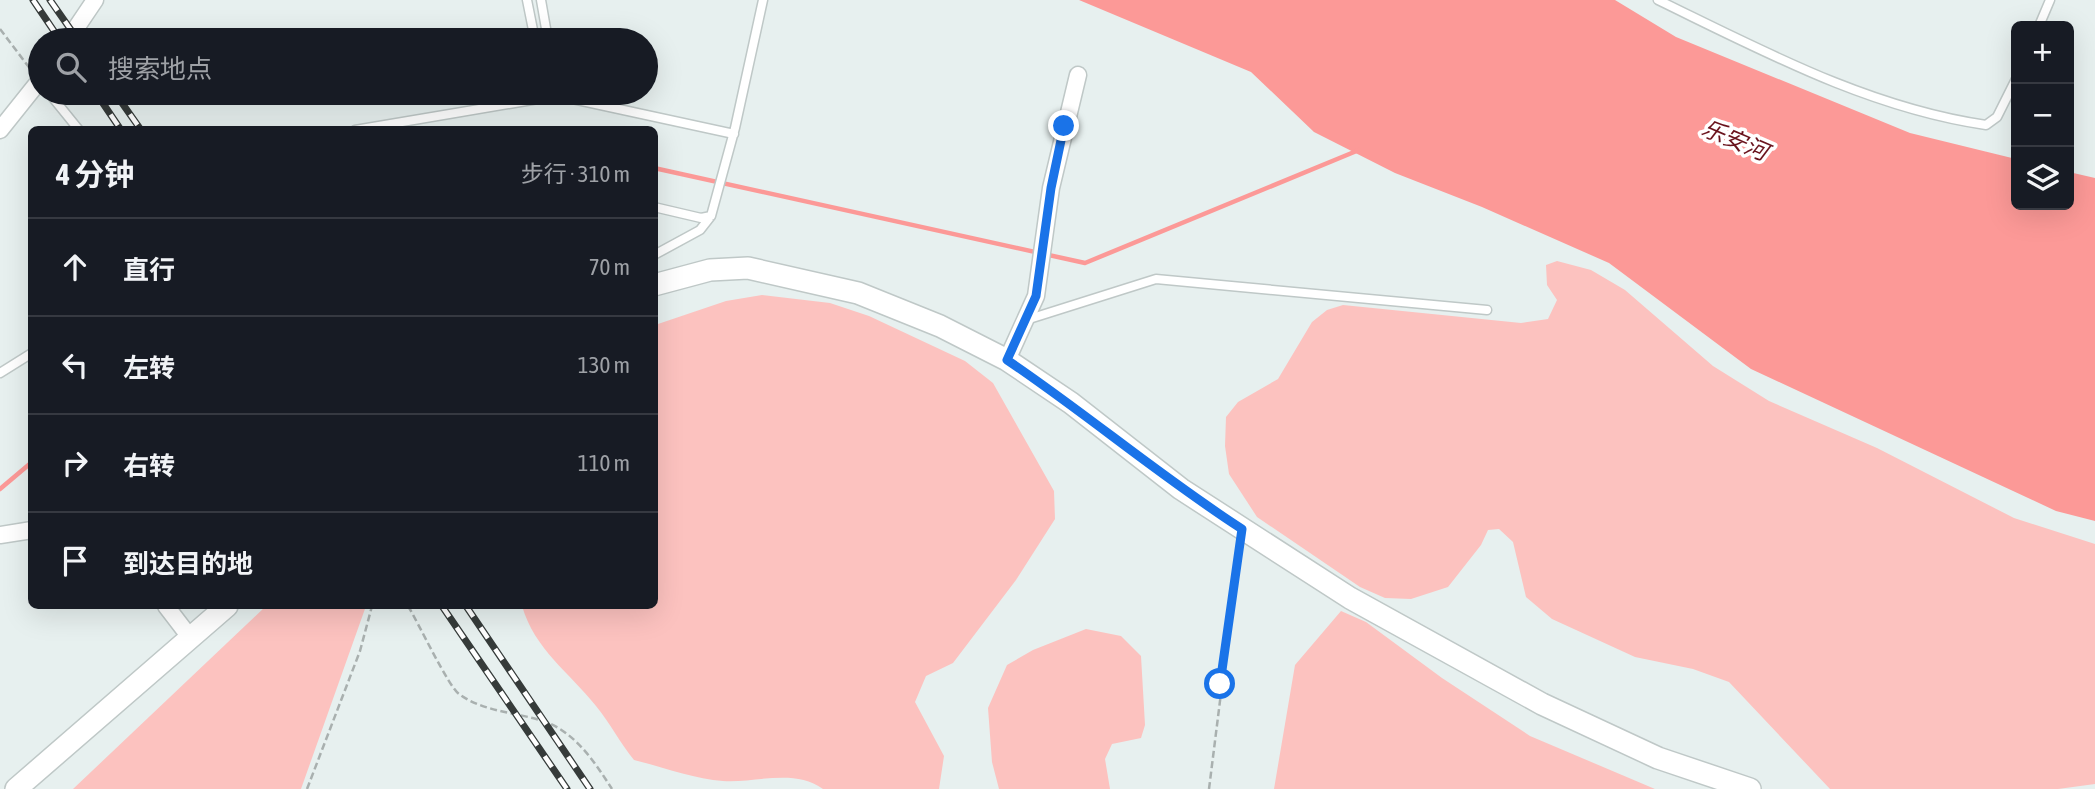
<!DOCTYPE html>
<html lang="zh">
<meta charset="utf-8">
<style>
:root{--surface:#171b24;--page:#20242c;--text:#f1f3f6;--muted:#9ea1a6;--line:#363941}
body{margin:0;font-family:"Asap Condensed","Noto Sans SC",sans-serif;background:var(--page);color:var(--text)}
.controls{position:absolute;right:21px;top:21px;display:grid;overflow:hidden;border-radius:10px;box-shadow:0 7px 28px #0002}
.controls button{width:63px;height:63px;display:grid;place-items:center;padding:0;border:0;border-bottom:2px solid var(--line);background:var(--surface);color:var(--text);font:35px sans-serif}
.stop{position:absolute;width:21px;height:21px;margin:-16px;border:5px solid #1a73e8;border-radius:50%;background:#fff}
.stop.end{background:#1a73e8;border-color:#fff;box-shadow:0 2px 7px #0008}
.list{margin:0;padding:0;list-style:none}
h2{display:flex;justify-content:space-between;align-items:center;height:91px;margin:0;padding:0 28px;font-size:30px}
h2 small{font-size:23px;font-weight:400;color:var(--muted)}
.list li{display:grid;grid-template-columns:46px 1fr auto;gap:21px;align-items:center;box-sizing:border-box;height:98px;padding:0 28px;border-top:2px solid var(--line)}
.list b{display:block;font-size:26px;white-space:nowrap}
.list em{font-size:23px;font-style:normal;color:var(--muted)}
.icon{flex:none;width:38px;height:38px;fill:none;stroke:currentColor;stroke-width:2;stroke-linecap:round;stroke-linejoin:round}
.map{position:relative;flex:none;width:2095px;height:789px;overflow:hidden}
.search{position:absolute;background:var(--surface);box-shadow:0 7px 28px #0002;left:28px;top:28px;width:630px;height:77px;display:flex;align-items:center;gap:18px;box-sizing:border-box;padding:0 24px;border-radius:38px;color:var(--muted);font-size:26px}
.panel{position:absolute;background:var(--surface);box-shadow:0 7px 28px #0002;left:28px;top:126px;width:630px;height:483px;border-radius:10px}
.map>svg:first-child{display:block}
</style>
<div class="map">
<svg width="2095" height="789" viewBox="0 0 2095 789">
<rect width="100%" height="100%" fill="#e7f0ef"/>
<path fill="#fcc2bf" d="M 1557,261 L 1591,270 L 1625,290 L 1713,366 L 1769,401 L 1877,448 L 2014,518 L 2095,544 L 2095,784 L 2058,789 L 1830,789 L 1729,682 L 1693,669 L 1635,657 L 1552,619 L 1526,597 L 1513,542 L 1499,529 L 1488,530 L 1481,545 L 1448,587 L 1411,599 L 1385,598 L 1360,587 L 1257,517 L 1229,474 L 1225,446 L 1226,417 L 1238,402 L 1278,379 L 1312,322 L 1327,310 L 1343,305 L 1521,323 L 1548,319 L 1557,300 L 1547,285 L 1546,265 Z
M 762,295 L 830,303 L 869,316 L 965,361 L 993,383 L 1054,491 L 1055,519 L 1016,580 L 953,663 L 926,676 L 915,702 L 944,756 L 939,789 L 823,789 C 794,768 757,783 723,781 C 694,779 663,767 634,760 C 620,743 610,723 596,706 C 569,672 535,650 522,606 L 654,606 L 655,325 L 726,301 Z
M 266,606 L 366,606 L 301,789 L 73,789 Z
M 1341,611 L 1366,622 L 1442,678 L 1530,736 L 1655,789 L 1274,789 L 1295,665 Z
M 1086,629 L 1121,636 L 1141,656 L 1145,725 L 1141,738 L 1112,744 L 1105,759 L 1110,789 L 999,789 L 992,762 L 988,708 L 1007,665 L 1033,650 Z"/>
<path fill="#fc9997" d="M 1079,0 L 1615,0 L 1676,37 L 1910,133 L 2016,159 L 2016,205 L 2069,205 L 2069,172 L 2095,178 L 2095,521 L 2056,511 L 1751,369 L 1609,263 L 1482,207 L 1395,173 L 1314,132 L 1251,72 Z"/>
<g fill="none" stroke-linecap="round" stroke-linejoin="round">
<path stroke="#fc9997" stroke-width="4.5" d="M 654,168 L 1085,263 L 1359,150
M 0,489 L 32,462"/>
<g stroke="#bfc8c7" stroke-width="11">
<path id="service" d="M 527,0 L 535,40
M 541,0 L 548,40
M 1658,0 C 1763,51 1869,108 1986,125 L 1997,117 L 2016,79
M 2039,26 L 2050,0
M 49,93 L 79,130
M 562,93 L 568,98 L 734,134
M 355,130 L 538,99 L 545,93
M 654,207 L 701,218 L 711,216 L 735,128 L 763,0
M 654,255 L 700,230 L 711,216
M 1026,320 L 1156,279 L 1487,310
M 0,373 L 32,353"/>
</g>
<g stroke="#bfc8c7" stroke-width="19">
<path id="minor" d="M 68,40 L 95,0
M 0,130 L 40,80
M 1007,360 L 1036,296 L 1051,188 L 1078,75
M 0,535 L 32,530
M 166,606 L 189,636"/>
</g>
<g stroke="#bfc8c7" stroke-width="24">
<path id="tertiary" d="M 654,285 L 710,270 L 748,268 L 858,293 L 940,326 L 1007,360 L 1071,403 L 1181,489 L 1350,598 L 1542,704 L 1658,758 L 1750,789
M 16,789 L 227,606"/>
</g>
<path stroke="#a9b0af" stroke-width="2.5" stroke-dasharray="7 3.5" stroke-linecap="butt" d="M 0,29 L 31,70
M 408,606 C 418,622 448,686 459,694 C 482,711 512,712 540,720 C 574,730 594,761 612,789
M 307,789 L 360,651 L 372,606
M 1209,789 L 1239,549"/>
<use href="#service" stroke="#fff" stroke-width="8"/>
<use href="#minor" stroke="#fff" stroke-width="16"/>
<use href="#tertiary" stroke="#fff" stroke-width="21"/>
<g stroke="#363b3a" stroke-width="7">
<path id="rail" d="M 33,0 L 60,40
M 50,0 L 78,40
M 96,93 L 121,130
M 115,93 L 141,130
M 442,606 L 567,789
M 466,606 L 590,789"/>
</g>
<use href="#rail" stroke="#fff" stroke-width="4.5" stroke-dasharray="13" stroke-linecap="butt"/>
</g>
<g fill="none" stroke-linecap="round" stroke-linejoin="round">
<path stroke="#1a73e8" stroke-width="9" d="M 1064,126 L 1051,188 L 1036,296 L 1007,360 C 1087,414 1161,477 1242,529 L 1220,684"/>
</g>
<g text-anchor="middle" stroke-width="7" stroke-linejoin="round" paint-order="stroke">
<g font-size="23" font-style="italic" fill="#6a131d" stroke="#fff">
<text transform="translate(1735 140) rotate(23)" y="8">乐安河</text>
</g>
</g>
</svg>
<div class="controls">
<button>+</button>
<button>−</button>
<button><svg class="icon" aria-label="layers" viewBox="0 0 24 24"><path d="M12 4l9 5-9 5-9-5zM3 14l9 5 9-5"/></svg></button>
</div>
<div class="stop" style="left:1220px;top:684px"></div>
<div class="stop end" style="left:1064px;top:126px"></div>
<div class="search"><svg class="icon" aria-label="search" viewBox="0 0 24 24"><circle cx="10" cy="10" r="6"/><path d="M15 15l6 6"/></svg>搜索地点</div>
<section class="panel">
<h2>4 分钟<small>步行 · 310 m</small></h2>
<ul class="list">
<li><svg class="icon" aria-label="ahead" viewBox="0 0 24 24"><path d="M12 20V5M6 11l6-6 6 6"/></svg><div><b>直行</b></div><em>70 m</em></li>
<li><svg class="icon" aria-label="left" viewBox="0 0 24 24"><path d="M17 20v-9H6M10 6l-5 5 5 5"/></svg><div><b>左转</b></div><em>130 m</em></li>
<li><svg class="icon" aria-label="right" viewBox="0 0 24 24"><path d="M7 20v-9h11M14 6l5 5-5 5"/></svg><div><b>右转</b></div><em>110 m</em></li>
<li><svg class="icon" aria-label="arrive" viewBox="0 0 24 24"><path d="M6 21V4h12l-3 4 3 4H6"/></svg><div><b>到达目的地</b></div></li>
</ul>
</section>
</div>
